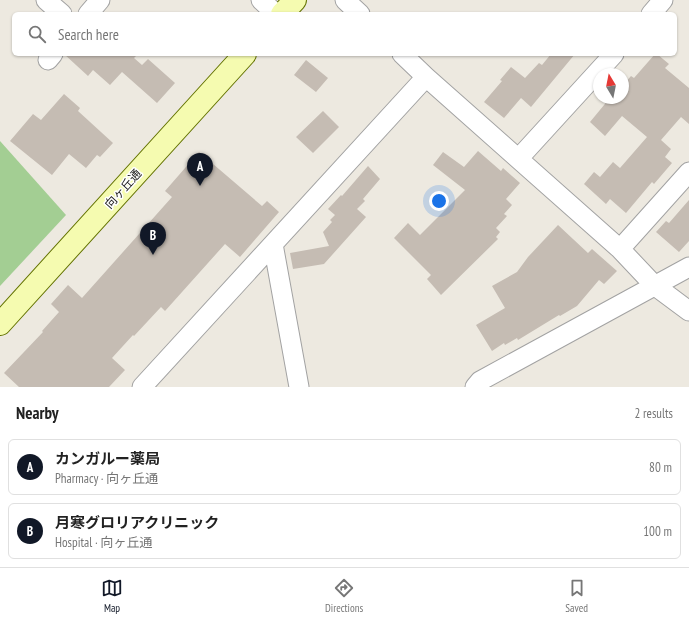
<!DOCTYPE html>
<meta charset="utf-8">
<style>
:root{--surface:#fff;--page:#f2f2f2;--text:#222;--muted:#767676;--line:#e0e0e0;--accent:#111827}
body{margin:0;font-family:"PT Sans Narrow","Noto Sans JP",sans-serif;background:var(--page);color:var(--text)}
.compass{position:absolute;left:593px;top:68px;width:36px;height:36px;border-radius:50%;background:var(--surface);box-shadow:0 1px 3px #0004;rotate:350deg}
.you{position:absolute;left:439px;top:201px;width:14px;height:14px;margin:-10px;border:3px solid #fff;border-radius:50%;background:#1a73e8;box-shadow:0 0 0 6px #1a73e833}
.badge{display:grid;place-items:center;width:26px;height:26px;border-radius:50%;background:var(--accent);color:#fff;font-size:13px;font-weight:700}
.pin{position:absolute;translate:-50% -33px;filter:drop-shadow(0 1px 2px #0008)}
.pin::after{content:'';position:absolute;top:21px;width:14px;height:12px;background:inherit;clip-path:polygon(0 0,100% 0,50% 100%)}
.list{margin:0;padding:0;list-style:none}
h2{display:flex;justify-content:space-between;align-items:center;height:52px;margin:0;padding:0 16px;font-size:17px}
h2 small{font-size:13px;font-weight:400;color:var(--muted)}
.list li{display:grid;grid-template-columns:26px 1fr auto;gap:12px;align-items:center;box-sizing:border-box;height:56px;margin:0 8px 8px;padding:0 8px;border:1px solid var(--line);border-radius:6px}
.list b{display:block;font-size:15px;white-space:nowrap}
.list p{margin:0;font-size:13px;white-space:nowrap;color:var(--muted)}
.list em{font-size:13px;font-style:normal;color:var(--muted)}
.icon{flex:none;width:22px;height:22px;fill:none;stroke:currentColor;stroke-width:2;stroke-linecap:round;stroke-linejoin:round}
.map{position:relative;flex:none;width:689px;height:387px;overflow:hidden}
.search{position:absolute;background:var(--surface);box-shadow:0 1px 3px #0004;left:12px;right:12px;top:12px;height:44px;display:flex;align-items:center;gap:10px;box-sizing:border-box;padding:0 14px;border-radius:6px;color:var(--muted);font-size:15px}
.sheet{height:180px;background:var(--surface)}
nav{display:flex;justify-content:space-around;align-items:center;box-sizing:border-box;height:56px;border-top:1px solid var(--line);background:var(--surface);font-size:11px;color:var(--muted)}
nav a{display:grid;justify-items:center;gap:2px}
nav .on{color:var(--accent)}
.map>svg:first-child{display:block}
</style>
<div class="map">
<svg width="689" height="387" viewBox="0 0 689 387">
<rect width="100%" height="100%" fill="#ede9e0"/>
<path fill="#a3ce93" d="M 0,141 L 66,215 L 0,286 Z"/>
<path fill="#c5bcb3" d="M 64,54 L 138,54 L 134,58 L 142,65 L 148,59 L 175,83 L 157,103 L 122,72 L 110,85 L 93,70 L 88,76 Z
M 551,54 L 575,54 L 531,107 L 521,98 L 504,118 L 484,102 L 502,81 L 500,80 L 511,67 L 525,78 L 539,63 L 542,65 Z
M 655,54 L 657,54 L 669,64 L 665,68 L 689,88 L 689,124 L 681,117 L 661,140 L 671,149 L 665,157 L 672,163 L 654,184 L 652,182 L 626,213 L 610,199 L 606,204 L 584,184 L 594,172 L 600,177 L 613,162 L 620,168 L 647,137 L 622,116 L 605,136 L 590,122 L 609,99 L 610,100 L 612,98 L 625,98 L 623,96 L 623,85 L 631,76 L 634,78 Z
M 306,60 L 328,78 L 316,92 L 294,75 Z
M 64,94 L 80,108 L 78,111 L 113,143 L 100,157 L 97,155 L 86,168 L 69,154 L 52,175 L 10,141 L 33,114 L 41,120 Z
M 323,111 L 339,127 L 313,153 L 296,137 Z
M 478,151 L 501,171 L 503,168 L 520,183 L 506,199 L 512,205 L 504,214 L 507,216 L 496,228 L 500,232 L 496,237 L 498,239 L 441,295 L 427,279 L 431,275 L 394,238 L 408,223 L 420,235 L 465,190 L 433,165 L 443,152 L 464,167 Z
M 199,152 L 262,206 L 267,201 L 279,212 L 240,257 L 225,244 L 165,311 L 161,307 L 134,336 L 133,335 L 112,358 L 125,370 L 109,387 L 19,387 L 4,373 L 43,332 L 42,331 L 59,312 L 51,304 L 68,285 L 82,298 L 172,197 L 165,191 Z
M 368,166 L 380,179 L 363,199 L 365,201 L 357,209 L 366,217 L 324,264 L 293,269 L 290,253 L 329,246 L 323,232 L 332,222 L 330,220 L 335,215 L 328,209 L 341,195 L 342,196 Z
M 689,200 L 689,241 L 679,252 L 656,232 L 666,221 L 669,223 Z
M 558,225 L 588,253 L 592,249 L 617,271 L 604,284 L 599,280 L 577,306 L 560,316 L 559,315 L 518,340 L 517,338 L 505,345 L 504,343 L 492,351 L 476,325 L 505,308 L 492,286 L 517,272 L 528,257 Z"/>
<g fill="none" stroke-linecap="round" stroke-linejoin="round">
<g stroke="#a2a2a2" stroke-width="21">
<path id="street" d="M 46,0 L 62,14
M 261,0 L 276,14
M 345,0 L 360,14
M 88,14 L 100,0
M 651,14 L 663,0
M 402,54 L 426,77 L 620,249 L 654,285 L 689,311
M 48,60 L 53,54
M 519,158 L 614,54
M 273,244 L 299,387
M 620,249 L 689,172
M 142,387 L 426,77
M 475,387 L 480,381 L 689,267"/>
</g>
<g stroke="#647301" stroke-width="24">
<path id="secondary" d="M 282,14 L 295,0
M 0,324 L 245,54"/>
</g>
<use href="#street" stroke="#fff" stroke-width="19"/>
<use href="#secondary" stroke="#f5fbb0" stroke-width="22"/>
</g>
<g text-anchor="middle" stroke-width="3" stroke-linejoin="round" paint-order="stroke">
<g font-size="12" fill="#1b1b1b" stroke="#fff">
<text transform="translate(123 189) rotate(-48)" y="4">向ヶ丘通</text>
</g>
</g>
</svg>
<svg class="compass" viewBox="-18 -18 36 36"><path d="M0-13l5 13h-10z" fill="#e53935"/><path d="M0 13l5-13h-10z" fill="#767676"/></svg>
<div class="you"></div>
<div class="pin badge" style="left:200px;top:186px">A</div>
<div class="pin badge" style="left:153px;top:255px">B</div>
<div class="search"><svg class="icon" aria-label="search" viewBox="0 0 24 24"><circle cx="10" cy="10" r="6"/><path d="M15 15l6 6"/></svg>Search here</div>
</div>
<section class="sheet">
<h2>Nearby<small>2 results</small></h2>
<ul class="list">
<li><span class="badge">A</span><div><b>カンガルー薬局</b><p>Pharmacy · 向ヶ丘通</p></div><em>80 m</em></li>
<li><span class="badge">B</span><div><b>月寒グロリアクリニック</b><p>Hospital · 向ヶ丘通</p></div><em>100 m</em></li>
</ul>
</section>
<nav>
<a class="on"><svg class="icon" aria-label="map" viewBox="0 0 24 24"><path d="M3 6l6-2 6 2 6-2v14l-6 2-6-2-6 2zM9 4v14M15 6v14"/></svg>Map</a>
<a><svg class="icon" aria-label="directions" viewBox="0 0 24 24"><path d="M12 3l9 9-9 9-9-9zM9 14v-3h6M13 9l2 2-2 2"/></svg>Directions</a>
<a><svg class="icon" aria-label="saved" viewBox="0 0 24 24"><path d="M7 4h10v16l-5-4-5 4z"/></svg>Saved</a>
</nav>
